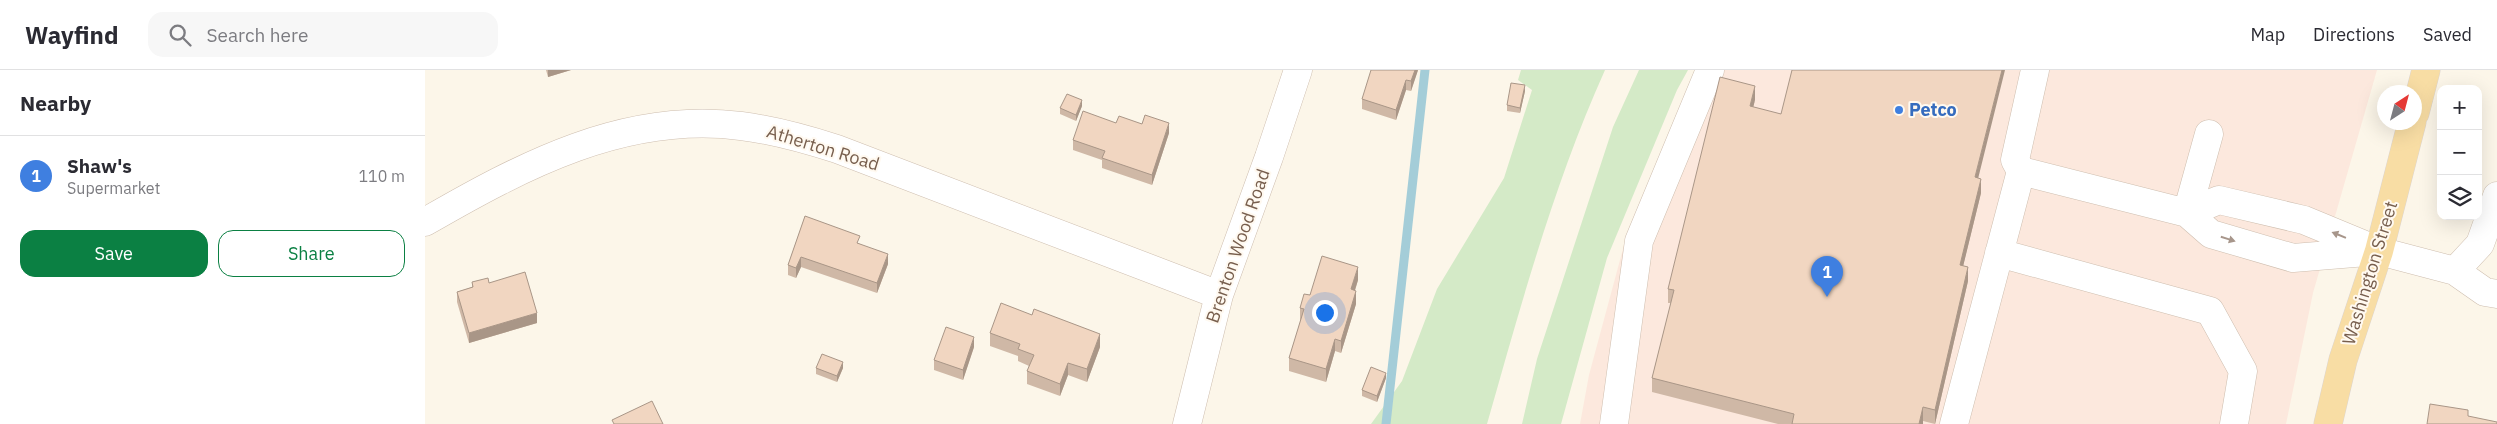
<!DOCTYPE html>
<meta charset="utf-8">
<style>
:root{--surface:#fff;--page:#f7f7f7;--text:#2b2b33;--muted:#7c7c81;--line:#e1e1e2;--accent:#0b8043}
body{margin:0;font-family:"IBM Plex Sans",sans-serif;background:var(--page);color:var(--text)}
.controls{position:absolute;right:15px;top:15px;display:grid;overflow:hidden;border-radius:10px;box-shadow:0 5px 20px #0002}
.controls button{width:45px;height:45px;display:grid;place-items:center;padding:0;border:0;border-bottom:1px solid var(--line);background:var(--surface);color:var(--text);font:25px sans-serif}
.compass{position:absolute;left:1952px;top:15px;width:45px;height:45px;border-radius:50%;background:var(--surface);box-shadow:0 5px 20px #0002;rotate:36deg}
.you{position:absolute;left:899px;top:242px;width:18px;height:18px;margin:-12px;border:4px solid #fff;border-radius:50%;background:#1a73e8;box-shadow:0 0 0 8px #1a73e833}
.badge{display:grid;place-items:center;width:32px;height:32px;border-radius:50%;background:var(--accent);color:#fff;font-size:16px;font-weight:700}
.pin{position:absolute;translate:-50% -41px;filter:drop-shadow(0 1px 2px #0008)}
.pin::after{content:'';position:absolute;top:26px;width:18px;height:15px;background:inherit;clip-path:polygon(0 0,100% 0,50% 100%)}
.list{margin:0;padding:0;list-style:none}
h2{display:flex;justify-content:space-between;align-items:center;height:65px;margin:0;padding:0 20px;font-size:21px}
h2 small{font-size:16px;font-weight:400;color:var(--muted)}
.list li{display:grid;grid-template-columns:32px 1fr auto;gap:15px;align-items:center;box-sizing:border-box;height:80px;padding:0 20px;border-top:1px solid var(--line)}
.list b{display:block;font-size:19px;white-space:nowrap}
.list p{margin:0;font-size:16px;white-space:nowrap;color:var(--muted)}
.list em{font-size:16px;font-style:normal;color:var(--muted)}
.actions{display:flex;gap:10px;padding:15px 20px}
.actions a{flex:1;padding:11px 0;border:1px solid var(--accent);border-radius:15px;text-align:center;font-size:18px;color:var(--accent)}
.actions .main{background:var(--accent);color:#fff}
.icon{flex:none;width:28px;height:28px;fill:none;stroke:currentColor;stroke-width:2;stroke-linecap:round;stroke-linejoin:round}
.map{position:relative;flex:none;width:2072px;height:354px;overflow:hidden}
header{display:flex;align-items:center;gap:30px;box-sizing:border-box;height:70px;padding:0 25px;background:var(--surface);border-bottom:1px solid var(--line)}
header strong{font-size:24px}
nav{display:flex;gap:28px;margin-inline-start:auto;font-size:18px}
.search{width:350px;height:45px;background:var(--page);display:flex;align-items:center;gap:12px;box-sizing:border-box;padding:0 18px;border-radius:15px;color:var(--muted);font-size:19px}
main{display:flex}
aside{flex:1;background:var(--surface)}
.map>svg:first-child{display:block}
</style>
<header>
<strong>Wayfind</strong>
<div class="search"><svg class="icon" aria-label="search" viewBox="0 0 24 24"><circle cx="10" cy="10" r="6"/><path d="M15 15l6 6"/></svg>Search here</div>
<nav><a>Map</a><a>Directions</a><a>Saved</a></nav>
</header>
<main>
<aside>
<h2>Nearby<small></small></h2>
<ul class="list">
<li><span class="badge" style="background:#3f7fe0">1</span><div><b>Shaw's</b><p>Supermarket</p></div><em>110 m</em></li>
</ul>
<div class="actions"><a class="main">Save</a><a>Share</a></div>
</aside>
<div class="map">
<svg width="2072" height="354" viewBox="0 0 2072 354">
<rect width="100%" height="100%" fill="#fcf6e9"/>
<path fill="#fce8dd" d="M 1276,0 L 1952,0 L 1888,223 L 1861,354 L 1155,354 L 1164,305 L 1202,164 Z"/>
<path fill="#d4eac7" d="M 1096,0 L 1180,0 C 1129,113 1096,235 1062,354 L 946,354 L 977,311 L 1012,219 L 1079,108 L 1107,20 L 1093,10 Z
M 1214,0 L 1263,0 L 1252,20 L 1182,188 L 1136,354 L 1097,354 L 1112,289 L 1188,57 Z"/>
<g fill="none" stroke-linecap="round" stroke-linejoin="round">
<path stroke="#a4cdd8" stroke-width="9" d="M 961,354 L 1000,0"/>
<g stroke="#cebeaf" stroke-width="29">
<path id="minor" d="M 1596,101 L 1762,143 L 1786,164 L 1868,188 L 1954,181 L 1879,150 L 1794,130 L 1762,143
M 1762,143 L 1784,64
M 0,152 C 97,96 200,41 316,56 C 349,60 381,69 412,79 L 794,225
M 1954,181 L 2030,201 L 2060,222 L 2072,224
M 1574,183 L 1785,241 L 1818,301 L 1809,354
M 2030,201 L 2055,174 L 2072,126
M 762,354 L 794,225 L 844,87 L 873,0
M 1189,354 L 1214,171 L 1285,0
M 1529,354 L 1596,101 L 1590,90 L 1610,0"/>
</g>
<g stroke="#dcd5d1" stroke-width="29">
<path id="major" d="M 1990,43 L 2001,0
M 1903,354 L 1918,290 L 1954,181 L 1987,52"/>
</g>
<use href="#minor" stroke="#fff" stroke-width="28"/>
<use href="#major" stroke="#f8dda4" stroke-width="28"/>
</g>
<path fill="#cfb8a6" d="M 121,0 L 146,0 L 123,7 Z
M 993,0 L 986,21 L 981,20 L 971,50 L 937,39 L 937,29 Z
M 1100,21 L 1095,43 L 1082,41 L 1082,35 Z
M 1330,30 L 1328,37 L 1553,108 L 1556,123 L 1538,196 L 1543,211 L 1510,354 L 1498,351 L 1498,354 L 1353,354 L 1227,322 L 1227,308 L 1246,233 L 1243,233 L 1243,219 Z
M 657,36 L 651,51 L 635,44 L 635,38 Z
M 691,53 L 744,63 L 727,115 L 677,98 L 677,90 L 648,80 L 648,70 Z
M 380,146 L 435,174 L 463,194 L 452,223 L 376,197 L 371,208 L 363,205 L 363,195 Z
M 933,210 L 930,221 L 931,234 L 916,283 L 910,281 L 901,312 L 864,301 L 864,288 L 876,250 L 875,250 L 875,238 L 885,225 Z
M 47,212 L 64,213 L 112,253 L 44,273 L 32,232 L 32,222 L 47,217 Z
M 565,263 L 675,277 L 662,312 L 643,305 L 635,326 L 602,314 L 602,301 L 604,296 L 593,291 L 593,286 L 565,276 Z
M 549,277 L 538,310 L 509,300 L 509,290 Z
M 391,298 L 418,298 L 412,312 L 391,304 Z
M 961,308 L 952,332 L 937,326 L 937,320 Z"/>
<path fill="#a99687" d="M 123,0 L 146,0 L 123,7 Z
M 990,0 L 993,0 L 986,21 L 986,11 Z
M 1577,0 L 1580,0 L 1550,121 L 1550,107 Z
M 981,10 L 981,20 L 971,50 L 971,40 Z
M 1100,15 L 1100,21 L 1095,43 L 1095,38 Z
M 1330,16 L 1330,30 L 1325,50 L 1325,36 Z
M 657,30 L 657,36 L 651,51 L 651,45 Z
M 744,53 L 744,63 L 727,115 L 727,105 Z
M 1556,109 L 1556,123 L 1535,209 L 1535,195 Z
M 463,184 L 463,194 L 452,223 L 452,213 Z
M 376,187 L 376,197 L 371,208 L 371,198 Z
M 933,197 L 933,210 L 926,232 L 926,219 Z
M 1543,197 L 1543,211 L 1510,354 L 1510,340 Z
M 931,221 L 931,234 L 916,283 L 916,271 Z
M 112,243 L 112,253 L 44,273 L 44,263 Z
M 675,264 L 675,277 L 662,312 L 662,299 Z
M 549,267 L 549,277 L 538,310 L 538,300 Z
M 910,269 L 910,281 L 901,312 L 901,299 Z
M 418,292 L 418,298 L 412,312 L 412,306 Z
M 643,293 L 643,305 L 635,326 L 635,314 Z
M 961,303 L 961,308 L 952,332 L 952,326 Z
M 1498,337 L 1498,354 L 1494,354 Z"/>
<path fill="#f1d6c1" stroke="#a99687" d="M 946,0 L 990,0 L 986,11 L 981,10 L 971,40 L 937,29 Z
M 1367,0 L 1577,0 L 1550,107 L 1556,109 L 1535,195 L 1543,197 L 1510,340 L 1498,337 L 1494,354 L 1367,354 L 1369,344 L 1227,308 L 1249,220 L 1243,219 L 1295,7 L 1330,16 L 1325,36 L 1356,44 Z
M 1086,13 L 1100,15 L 1095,38 L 1082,35 Z
M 642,24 L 657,30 L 651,45 L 635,38 Z
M 658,41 L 691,53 L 694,46 L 717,54 L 720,45 L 744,53 L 727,105 L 677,88 L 680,81 L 648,70 Z
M 380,146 L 435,166 L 432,173 L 463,184 L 452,213 L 376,187 L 371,198 L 363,195 Z
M 897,186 L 933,197 L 926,219 L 931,221 L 916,271 L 910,269 L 901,299 L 864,288 L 879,239 L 875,238 L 879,224 L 885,225 Z
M 100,202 L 112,243 L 44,263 L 32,222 L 48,217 L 47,212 L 63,208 L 64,213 Z
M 576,233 L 607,245 L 609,239 L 675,264 L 662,299 L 643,293 L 635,314 L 602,301 L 609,285 L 593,279 L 595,274 L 565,263 Z
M 521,257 L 549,267 L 538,300 L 509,290 Z
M 397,284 L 418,292 L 412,306 L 391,298 Z
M 946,297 L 961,303 L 952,326 L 937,320 Z
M 227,331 L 238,354 L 189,354 L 187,350 Z
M 2005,334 L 2043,340 L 2043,346 L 2072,352 L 2072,354 L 2002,354 Z"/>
<defs><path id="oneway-solid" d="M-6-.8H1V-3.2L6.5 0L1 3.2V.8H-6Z" transform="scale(1.25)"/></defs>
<g fill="#a7968b">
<use href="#oneway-solid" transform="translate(1914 165) rotate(-158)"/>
<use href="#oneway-solid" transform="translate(1803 169) rotate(17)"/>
</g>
<circle fill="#3f7fe0" stroke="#fff9f0" stroke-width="2" cx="1474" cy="40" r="5"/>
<g text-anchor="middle" stroke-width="4" stroke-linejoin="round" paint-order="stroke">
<g font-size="18" font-weight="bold" fill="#366cbe" stroke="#fff9f0" text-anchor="start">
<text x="1484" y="46">Petco</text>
</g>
<g font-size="18" fill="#775e4d" stroke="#fff9f0">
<text transform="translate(398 78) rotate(17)" y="6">Atherton Road</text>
<text transform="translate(813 176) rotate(-71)" y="6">Brenton Wood Road</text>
<text transform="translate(1945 203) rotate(-73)" y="6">Washington Street</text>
</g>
</g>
</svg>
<div class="controls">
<button>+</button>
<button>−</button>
<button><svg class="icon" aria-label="layers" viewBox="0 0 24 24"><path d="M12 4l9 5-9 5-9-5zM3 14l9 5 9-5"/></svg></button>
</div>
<svg class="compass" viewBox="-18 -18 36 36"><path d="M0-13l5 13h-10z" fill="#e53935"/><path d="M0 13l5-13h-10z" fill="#7c7c81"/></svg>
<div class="you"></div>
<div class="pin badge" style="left:1402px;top:227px;background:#3f7fe0">1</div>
</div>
</main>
